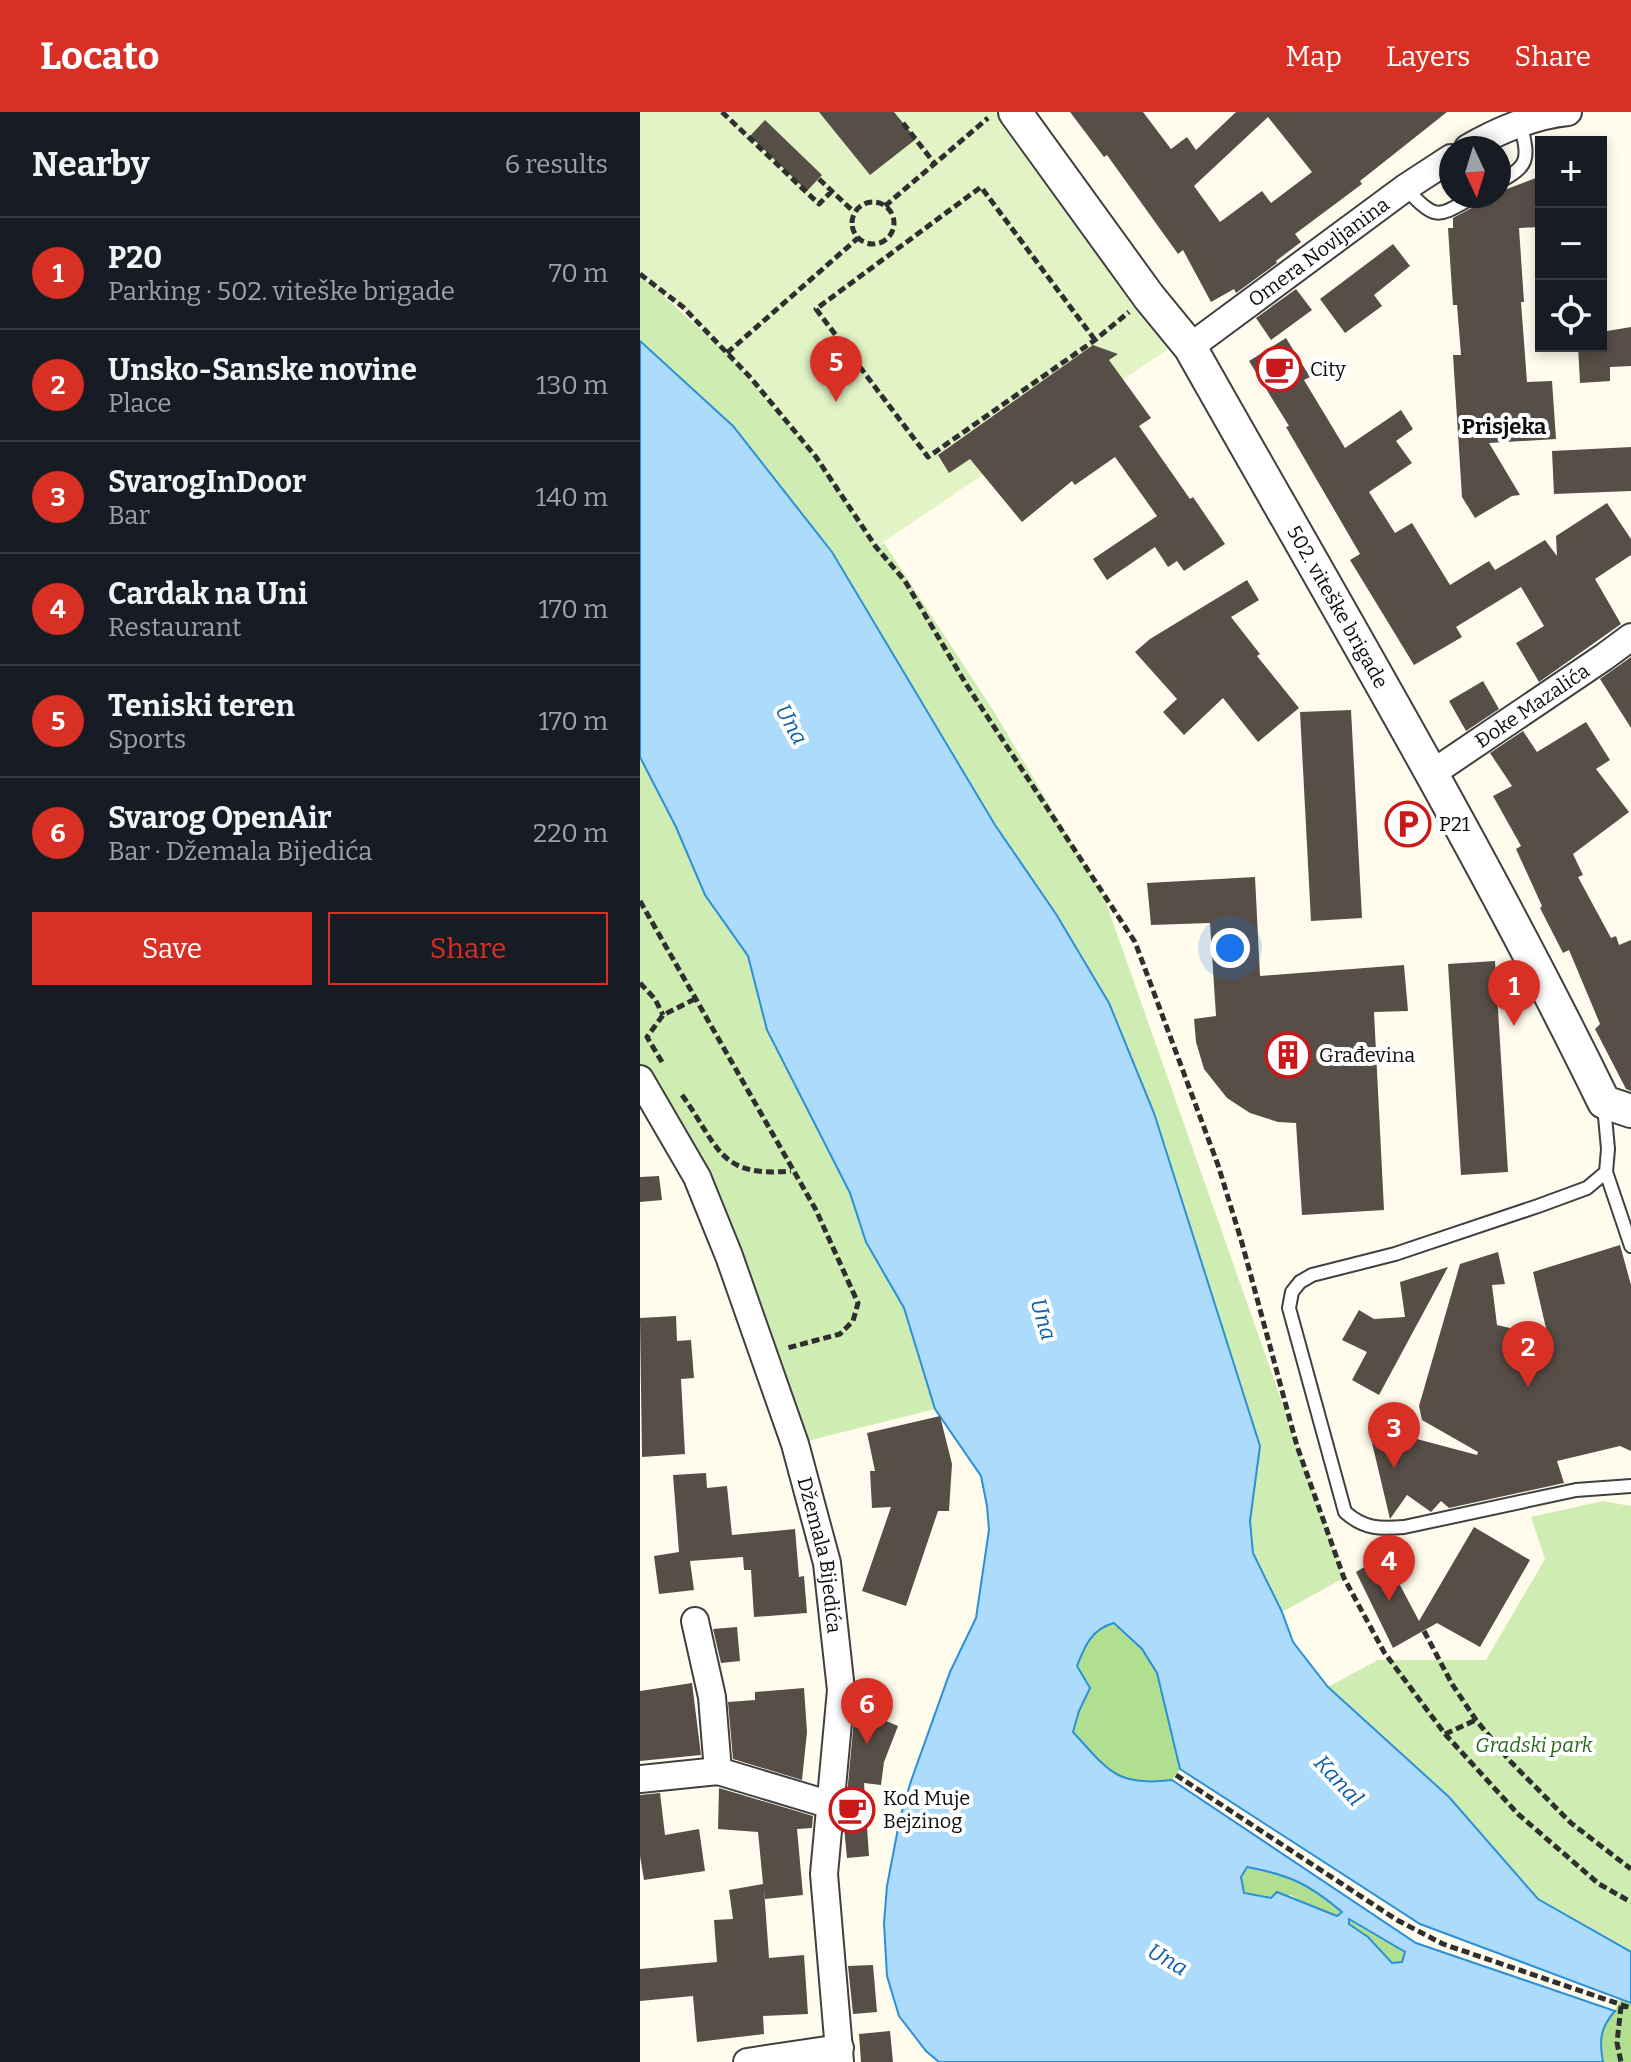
<!DOCTYPE html>
<meta charset="utf-8">
<style>
:root{--surface:#171b24;--page:#242831;--text:#f1f3f6;--muted:#9ea1a6;--line:#363941;--accent:#d93025}
body{margin:0;font-family:Bitter,serif;background:var(--page);color:var(--text)}
.controls{position:absolute;right:24px;top:24px;display:grid;overflow:hidden;border-radius:0px;box-shadow:0 4px 12px #0003}
.controls button{width:72px;height:72px;display:grid;place-items:center;padding:0;border:0;border-bottom:2px solid var(--line);background:var(--surface);color:var(--text);font:40px sans-serif}
.compass{position:absolute;left:799px;top:24px;width:72px;height:72px;border-radius:50%;background:var(--surface);box-shadow:0 4px 12px #0003;rotate:176deg}
.you{position:absolute;left:590px;top:836px;width:28px;height:28px;margin:-20px;border:6px solid #fff;border-radius:50%;background:#1a73e8;box-shadow:0 0 0 12px #1a73e833}
.badge{display:grid;place-items:center;width:52px;height:52px;border-radius:50%;background:var(--accent);color:#fff;font-size:26px;font-weight:700}
.pin{position:absolute;translate:-50% -66px;filter:drop-shadow(0 2px 4px #0008)}
.pin::after{content:'';position:absolute;top:42px;width:28px;height:24px;background:inherit;clip-path:polygon(0 0,100% 0,50% 100%)}
.list{margin:0;padding:0;list-style:none}
h2{display:flex;justify-content:space-between;align-items:center;height:104px;margin:0;padding:0 32px;font-size:34px}
h2 small{font-size:26px;font-weight:400;color:var(--muted)}
.list li{display:grid;grid-template-columns:52px 1fr auto;gap:24px;align-items:center;box-sizing:border-box;height:112px;padding:0 32px;border-top:2px solid var(--line)}
.list b{display:block;font-size:30px;white-space:nowrap}
.list p{margin:0;font-size:26px;white-space:nowrap;color:var(--muted)}
.list em{font-size:26px;font-style:normal;color:var(--muted)}
.actions{display:flex;gap:16px;padding:24px 32px}
.actions a{flex:1;padding:18px 0;border:2px solid var(--accent);border-radius:0px;text-align:center;font-size:28px;color:var(--accent)}
.actions .main{background:var(--accent);color:#fff}
.icon{flex:none;width:44px;height:44px;fill:none;stroke:currentColor;stroke-width:2;stroke-linecap:round;stroke-linejoin:round}
.map{position:relative;flex:none;width:991px;height:1950px;overflow:hidden}
header{display:flex;align-items:center;gap:48px;box-sizing:border-box;height:112px;padding:0 40px;background:var(--accent);color:#fff}
header strong{font-size:38px}
nav{display:flex;gap:44px;margin-inline-start:auto;font-size:28px}
main{display:flex}
aside{flex:1;background:var(--surface)}
.map>svg:first-child{display:block}
</style>
<header>
<strong>Locato</strong>
<nav><a>Map</a><a>Layers</a><a>Share</a></nav>
</header>
<main>
<aside>
<h2>Nearby<small>6 results</small></h2>
<ul class="list">
<li><span class="badge">1</span><div><b>P20</b><p>Parking · 502. viteške brigade</p></div><em>70 m</em></li>
<li><span class="badge">2</span><div><b>Unsko-Sanske novine</b><p>Place</p></div><em>130 m</em></li>
<li><span class="badge">3</span><div><b>SvarogInDoor</b><p>Bar</p></div><em>140 m</em></li>
<li><span class="badge">4</span><div><b>Cardak na Uni</b><p>Restaurant</p></div><em>170 m</em></li>
<li><span class="badge">5</span><div><b>Teniski teren</b><p>Sports</p></div><em>170 m</em></li>
<li><span class="badge">6</span><div><b>Svarog OpenAir</b><p>Bar · Džemala Bijedića</p></div><em>220 m</em></li>
</ul>
<div class="actions"><a class="main">Save</a><a>Share</a></div>
</aside>
<div class="map">
<svg width="991" height="1950" viewBox="0 0 991 1950">
<rect width="100%" height="100%" fill="#fffced"/>
<path fill="#cfedb3" d="M 0,163 L 87,241 L 176,345 L 236,435 L 244,431 L 353,598 L 464,785 L 704,1466 L 642,1500 L 613,1441 L 610,1409 L 620,1334 L 469,891 L 416,802 L 355,713 L 192,440 L 93,314 L 0,229 Z
M 0,645 L 36,715 L 65,783 L 108,844 L 127,918 L 210,1081 L 226,1130 L 264,1196 L 295,1297 L 155,1332 L 122,1241 L 0,967 Z
M 963,1389 L 991,1394 L 991,1840 L 898,1787 L 809,1685 L 688,1575 L 738,1548 L 846,1548 L 905,1447 L 891,1405 Z"/>
<path fill="#b1df90" d="M 474,1511 L 502,1537 L 517,1561 L 540,1657 L 532,1668 C 476,1675 467,1658 433,1619 L 439,1599 L 450,1576 L 437,1554 C 445,1533 452,1517 474,1511 Z
M 606,1755 L 638,1761 L 660,1769 L 703,1800 L 697,1804 C 682,1796 665,1793 651,1783 L 631,1786 L 603,1781 L 601,1765 Z
M 709,1806 L 765,1841 L 762,1850 L 753,1851 L 728,1825 L 709,1812 Z
M 980,1888 L 991,1891 L 991,1950 L 963,1950 C 956,1913 967,1918 980,1888 Z"/>
<path fill="#e2f4c5" d="M 0,0 L 361,0 L 528,237 L 236,435 C 171,333 97,236 0,162 Z"/>
<path fill="#acdbfc" stroke="#2c8fda" stroke-width="2" fill-rule="evenodd" d="M 0,229 L 93,314 L 192,440 L 355,713 L 416,802 L 469,891 L 514,1001 L 620,1334 L 610,1409 L 613,1441 L 642,1500 L 653,1530 L 688,1575 L 809,1685 L 898,1787 L 991,1840 L 991,1891 L 780,1812 L 540,1657 L 517,1561 L 502,1537 L 474,1511 C 452,1517 445,1533 437,1554 L 450,1576 L 439,1599 L 433,1620 C 468,1658 476,1675 532,1668 L 776,1831 L 975,1899 C 960,1916 959,1928 963,1950 L 299,1950 L 286,1939 L 259,1904 L 247,1864 L 244,1811 L 247,1774 L 260,1706 L 271,1669 L 310,1560 L 336,1506 L 349,1418 L 347,1394 L 341,1364 L 295,1297 L 264,1196 L 226,1130 L 210,1081 L 127,918 L 108,844 L 65,783 L 36,715 L 0,645 ZM 607,1755 C 650,1763 669,1772 702,1800 L 697,1804 L 637,1780 L 631,1786 L 604,1781 L 601,1765 ZM 709,1807 L 765,1840 L 762,1850 L 752,1851 L 728,1825 L 709,1812 Z"/>
<path fill="#574e48" fill-rule="evenodd" d="M 179,0 L 254,0 L 276,27 L 230,63 Z
M 430,0 L 503,0 L 531,37 L 547,25 L 556,38 L 596,0 L 807,0 L 720,69 L 722,72 L 655,122 L 661,130 L 636,149 L 637,151 L 596,181 L 594,177 L 571,190 L 543,138 L 538,142 L 467,43 L 464,45 ZM 628,5 L 672,60 L 631,91 L 622,79 L 580,110 L 554,74 Z
M 125,8 L 182,63 L 167,79 L 110,24 Z
M 901,64 L 901,115 L 879,116 L 884,190 L 881,190 L 887,270 L 912,269 L 916,327 L 849,331 L 880,383 L 872,384 L 835,406 L 822,385 L 813,243 L 821,243 L 817,193 L 813,193 L 808,116 L 813,116 L 813,106 L 839,92 L 844,86 L 859,84 L 859,80 Z
M 753,132 L 770,154 L 734,183 L 742,194 L 705,221 L 680,187 Z
M 656,177 L 672,198 L 631,228 L 616,206 Z
M 991,215 L 991,254 L 970,255 L 970,269 L 940,271 L 938,234 L 961,234 L 961,220 Z
M 646,226 L 670,265 L 664,268 L 705,336 L 761,298 L 773,317 L 756,329 L 772,351 L 729,380 L 755,421 L 772,411 L 810,473 L 849,449 L 855,458 L 905,428 L 917,444 L 916,424 L 967,391 L 991,427 L 991,443 L 955,467 L 981,512 L 899,570 L 876,531 L 904,514 L 881,475 L 816,515 L 822,525 L 774,553 L 710,448 L 720,442 L 646,315 L 649,314 L 609,249 Z
M 453,233 L 478,242 L 469,248 L 511,306 L 499,314 L 550,387 L 553,385 L 585,432 L 544,459 L 537,449 L 528,455 L 515,435 L 467,468 L 453,447 L 517,404 L 475,345 L 435,373 L 432,369 L 382,410 L 330,347 L 309,361 L 298,343 Z
M 991,335 L 991,379 L 914,382 L 912,339 Z
M 607,468 L 619,488 L 591,505 L 620,542 L 617,544 L 659,596 L 618,630 L 583,586 L 544,623 L 523,600 L 537,587 L 495,540 L 510,527 Z
M 991,545 L 991,616 L 960,567 Z
M 843,569 L 859,597 L 826,619 L 809,589 Z
M 711,598 L 722,806 L 671,809 L 660,600 Z
M 946,610 L 970,648 L 956,657 L 989,700 L 933,742 L 943,763 L 938,765 L 971,826 L 976,824 L 979,833 L 991,828 L 991,979 L 986,977 L 955,917 L 960,912 L 929,838 L 923,841 L 900,796 L 902,794 L 876,737 L 881,734 L 853,684 L 872,674 L 850,641 L 883,619 L 897,640 Z
M 615,765 L 620,864 L 764,853 L 768,899 L 734,900 L 744,1098 L 662,1103 L 656,1011 L 638,1010 L 610,1001 L 587,986 L 564,957 L 556,930 L 554,907 L 576,904 L 570,811 L 511,813 L 507,771 Z
M 855,849 L 868,1060 L 821,1063 L 808,852 Z
M 19,1064 L 22,1088 L 0,1090 L 0,1065 Z
M 980,1133 L 991,1173 L 991,1339 L 980,1334 L 917,1349 L 924,1371 L 809,1396 L 801,1389 L 791,1400 L 767,1383 L 750,1407 L 728,1314 L 837,1343 L 838,1340 L 782,1308 L 779,1294 L 820,1152 L 858,1140 L 865,1172 L 852,1173 L 857,1213 L 908,1225 L 893,1160 Z
M 808,1155 L 739,1283 L 712,1268 L 727,1240 L 702,1228 L 719,1198 L 734,1207 L 765,1205 L 760,1170 Z
M 36,1204 L 37,1229 L 51,1228 L 54,1266 L 41,1267 L 45,1342 L 2,1345 L 0,1206 Z
M 300,1304 L 312,1352 L 309,1399 L 298,1399 L 266,1494 L 222,1479 L 251,1395 L 232,1396 L 230,1359 L 235,1359 L 227,1321 Z
M 66,1361 L 67,1376 L 87,1374 L 92,1423 L 155,1417 L 159,1465 L 164,1464 L 167,1501 L 114,1505 L 111,1458 L 104,1458 L 103,1445 L 50,1449 L 54,1478 L 19,1482 L 14,1444 L 39,1440 L 33,1363 Z
M 834,1415 L 890,1448 L 840,1535 L 797,1511 L 753,1536 L 716,1460 L 744,1443 L 779,1509 Z
M 97,1515 L 100,1549 L 81,1551 L 73,1517 Z
M 52,1571 L 61,1643 L 0,1649 L 0,1579 Z
M 164,1576 L 167,1620 L 162,1668 L 93,1647 L 88,1590 L 115,1588 L 115,1580 Z
M 215,1596 L 258,1614 L 244,1650 L 241,1673 L 224,1671 L 229,1744 L 207,1746 L 204,1715 Z
M 79,1676 L 173,1704 L 172,1716 L 157,1717 L 163,1783 L 125,1787 L 124,1777 L 129,1846 L 164,1843 L 168,1902 L 123,1904 L 124,1922 L 57,1930 L 53,1884 L 0,1889 L 0,1857 L 77,1850 L 74,1808 L 93,1807 L 89,1778 L 123,1772 L 118,1720 L 78,1717 Z
M 20,1681 L 25,1723 L 59,1717 L 65,1759 L 4,1768 L 0,1744 L 0,1683 Z
M 233,1853 L 237,1900 L 213,1902 L 208,1854 Z
M 250,1919 L 253,1950 L 221,1950 L 219,1922 Z"/>
<g fill="none" stroke-linecap="round" stroke-linejoin="round">
<g stroke="#404040" stroke-width="16">
<path id="service" d="M 859,70 C 891,53 888,46 881,13
M 765,76 C 797,109 796,106 835,84
M 964,994 L 968,1037 L 966,1060 L 991,1134
M 966,1060 L 947,1076 L 898,1094 L 755,1142 L 672,1163 L 660,1170 L 652,1180 L 649,1196 L 705,1400 C 724,1417 740,1417 764,1415 L 936,1378 L 991,1374"/>
</g>
<g stroke="#404040" stroke-width="30">
<g id="minor">
<path d="M 828,36 C 857,19 895,3 928,0"/>
<path id="s1" d="M 550,235 L 765,76 L 811,46"/>
<path id="s2" d="M 791,662 L 964,545 L 991,525"/>
<path id="s3" d="M 0,967 L 57,1065 L 89,1144 L 155,1332 L 187,1451 L 201,1578 L 184,1762 L 200,1950"/>
<path d="M 55,1509 L 72,1585 L 78,1659"/>
<path d="M 0,1667 L 78,1659 L 191,1693"/>
<path d="M 107,1950 L 200,1936"/>
</g>
</g>
<g stroke="#404040" stroke-width="36">
<g id="tertiary">
<path id="s4" d="M 375,0 L 509,185 L 550,235 C 691,485 838,732 964,990 L 991,999"/>
</g>
</g>
<path stroke="#2f2f2f" stroke-width="5" stroke-dasharray="8 4" stroke-linecap="butt" d="M 82,0 L 179,92 L 191,80
M 263,11 L 295,52
M 179,67 L 214,100
M212 111a21 21 0 1 1 42 0a21 21 0 1 1-42 0Z
M 245,94 L 348,6
M 0,162 L 43,195 L 110,265 L 176,345 L 236,435 L 265,469 L 326,572 L 495,830 L 578,1053 L 602,1131 L 657,1334 L 704,1466 L 744,1540 L 805,1622 L 878,1702 L 959,1772 L 991,1790
M 455,228 L 341,75 L 176,197 L 288,345 L 455,228 L 489,200
M 87,241 L 218,126
M 0,789 L 176,1098 L 218,1191 L 213,1209 L 200,1222 L 147,1236
M 0,871 L 15,887 L 23,903
M 22,950 L 7,925 L 23,903 L 57,886
M 42,983 C 79,1034 78,1066 151,1059
M 784,1519 L 812,1572 L 836,1608 L 869,1648 L 931,1711 L 991,1757
M 805,1622 L 836,1608
M 536,1663 L 757,1808 L 803,1832 L 991,1896
M 981,1894 L 977,1931 L 981,1950"/>
<use href="#service" stroke="#fff" stroke-width="12"/>
<use href="#minor" stroke="#fff" stroke-width="26"/>
<use href="#tertiary" stroke="#fff" stroke-width="32"/>
</g>
<defs>
<g id="cafe-ring" transform="scale(2.3)"><circle r="9.5" fill="#fff" stroke="#ca181b" stroke-width="1.5"/><path d="M-5.5-4.5H6V0H3Q3 3.5 0 3.5H-2.5Q-5.5 3.5-5.5 0ZM3-3.2v2h1.7v-2ZM-6 4.5H4V6H-6Z" fill="#ca181b"/></g>
<g id="parking-ring" transform="scale(2.3)"><circle r="9.5" fill="#fff" stroke="#ca181b" stroke-width="1.5"/><path d="M-3.5-5.5H1a3.5 3.5 0 0 1 0 7H-1V5.5H-3.5ZM-1-3.4V-.6H.8a1.4 1.4 0 0 0 0-2.8Z" fill="#ca181b"/></g>
<g id="building-ring" transform="scale(2.3)"><circle r="9.5" fill="#fff" stroke="#ca181b" stroke-width="1.5"/><path d="M-4-6H4V6H1V3H-1V6H-4ZM-2.5-4.3h1.7v1.8h-1.7ZM.8-4.3h1.7v1.8H.8ZM-2.5-1h1.7V.8h-1.7ZM.8-1h1.7V.8H.8Z" fill="#ca181b"/></g>
</defs>
<g fill-rule="evenodd">
<use href="#cafe-ring" x="639" y="257"/>
<use href="#parking-ring" x="768" y="712"/>
<use href="#building-ring" x="648" y="943"/>
<use href="#cafe-ring" x="212" y="1698"/>
</g>
<g text-anchor="middle" stroke-width="8" stroke-linejoin="round" paint-order="stroke">
<g font-size="20" fill="#0d0d0d" stroke="#fff">
<text dy="7" stroke="none"><textPath href="#s1" startOffset="160">Omera Novljanina</textPath></text>
<text dy="7" stroke="none"><textPath href="#s4" startOffset="592">502. viteške brigade</textPath></text>
<text dy="7" stroke="none"><textPath href="#s2" startOffset="122">Đoke Mazalića</textPath></text>
<text dy="7" stroke="none"><textPath href="#s3" startOffset="512">Džemala Bijedića</textPath></text>
</g>
<g font-size="20" fill="#0d0d0d" stroke="#fff" text-anchor="start">
<text x="670" y="264">City</text>
<text x="799" y="719">P21</text>
<text x="679" y="950">Građevina</text>
<text x="243" y="1693">Kod Muje<tspan x="243" dy="23">Bejzinog</tspan></text>
</g>
<g font-size="20" font-style="italic" fill="#266b17" stroke="#fff">
<text x="894" y="1640">Gradski park</text>
</g>
<g font-size="22" font-weight="bold" fill="#0d0d0d" stroke="#fff">
<text x="864" y="322">Prisjeka</text>
</g>
<g font-size="22" font-style="italic" fill="#0b5faa" stroke="#fff">
<text transform="translate(152 612) rotate(61)" y="8">Una</text>
<text transform="translate(404 1207) rotate(73)" y="8">Una</text>
<text transform="translate(699 1668) rotate(47)" y="8">Kanal</text>
<text transform="translate(528 1847) rotate(30)" y="8">Una</text>
</g>
</g>
</svg>
<div class="controls">
<button>+</button>
<button>−</button>
<button><svg class="icon" aria-label="locate" viewBox="0 0 24 24"><circle cx="12" cy="12" r="6"/><path d="M12 2v4M12 18v4M2 12h4M18 12h4"/></svg></button>
</div>
<svg class="compass" viewBox="-18 -18 36 36"><path d="M0-13l5 13h-10z" fill="#e53935"/><path d="M0 13l5-13h-10z" fill="#9ea1a6"/></svg>
<div class="you"></div>
<div class="pin badge" style="left:874px;top:914px">1</div>
<div class="pin badge" style="left:888px;top:1275px">2</div>
<div class="pin badge" style="left:754px;top:1356px">3</div>
<div class="pin badge" style="left:749px;top:1489px">4</div>
<div class="pin badge" style="left:196px;top:290px">5</div>
<div class="pin badge" style="left:227px;top:1632px">6</div>
</div>
</main>
